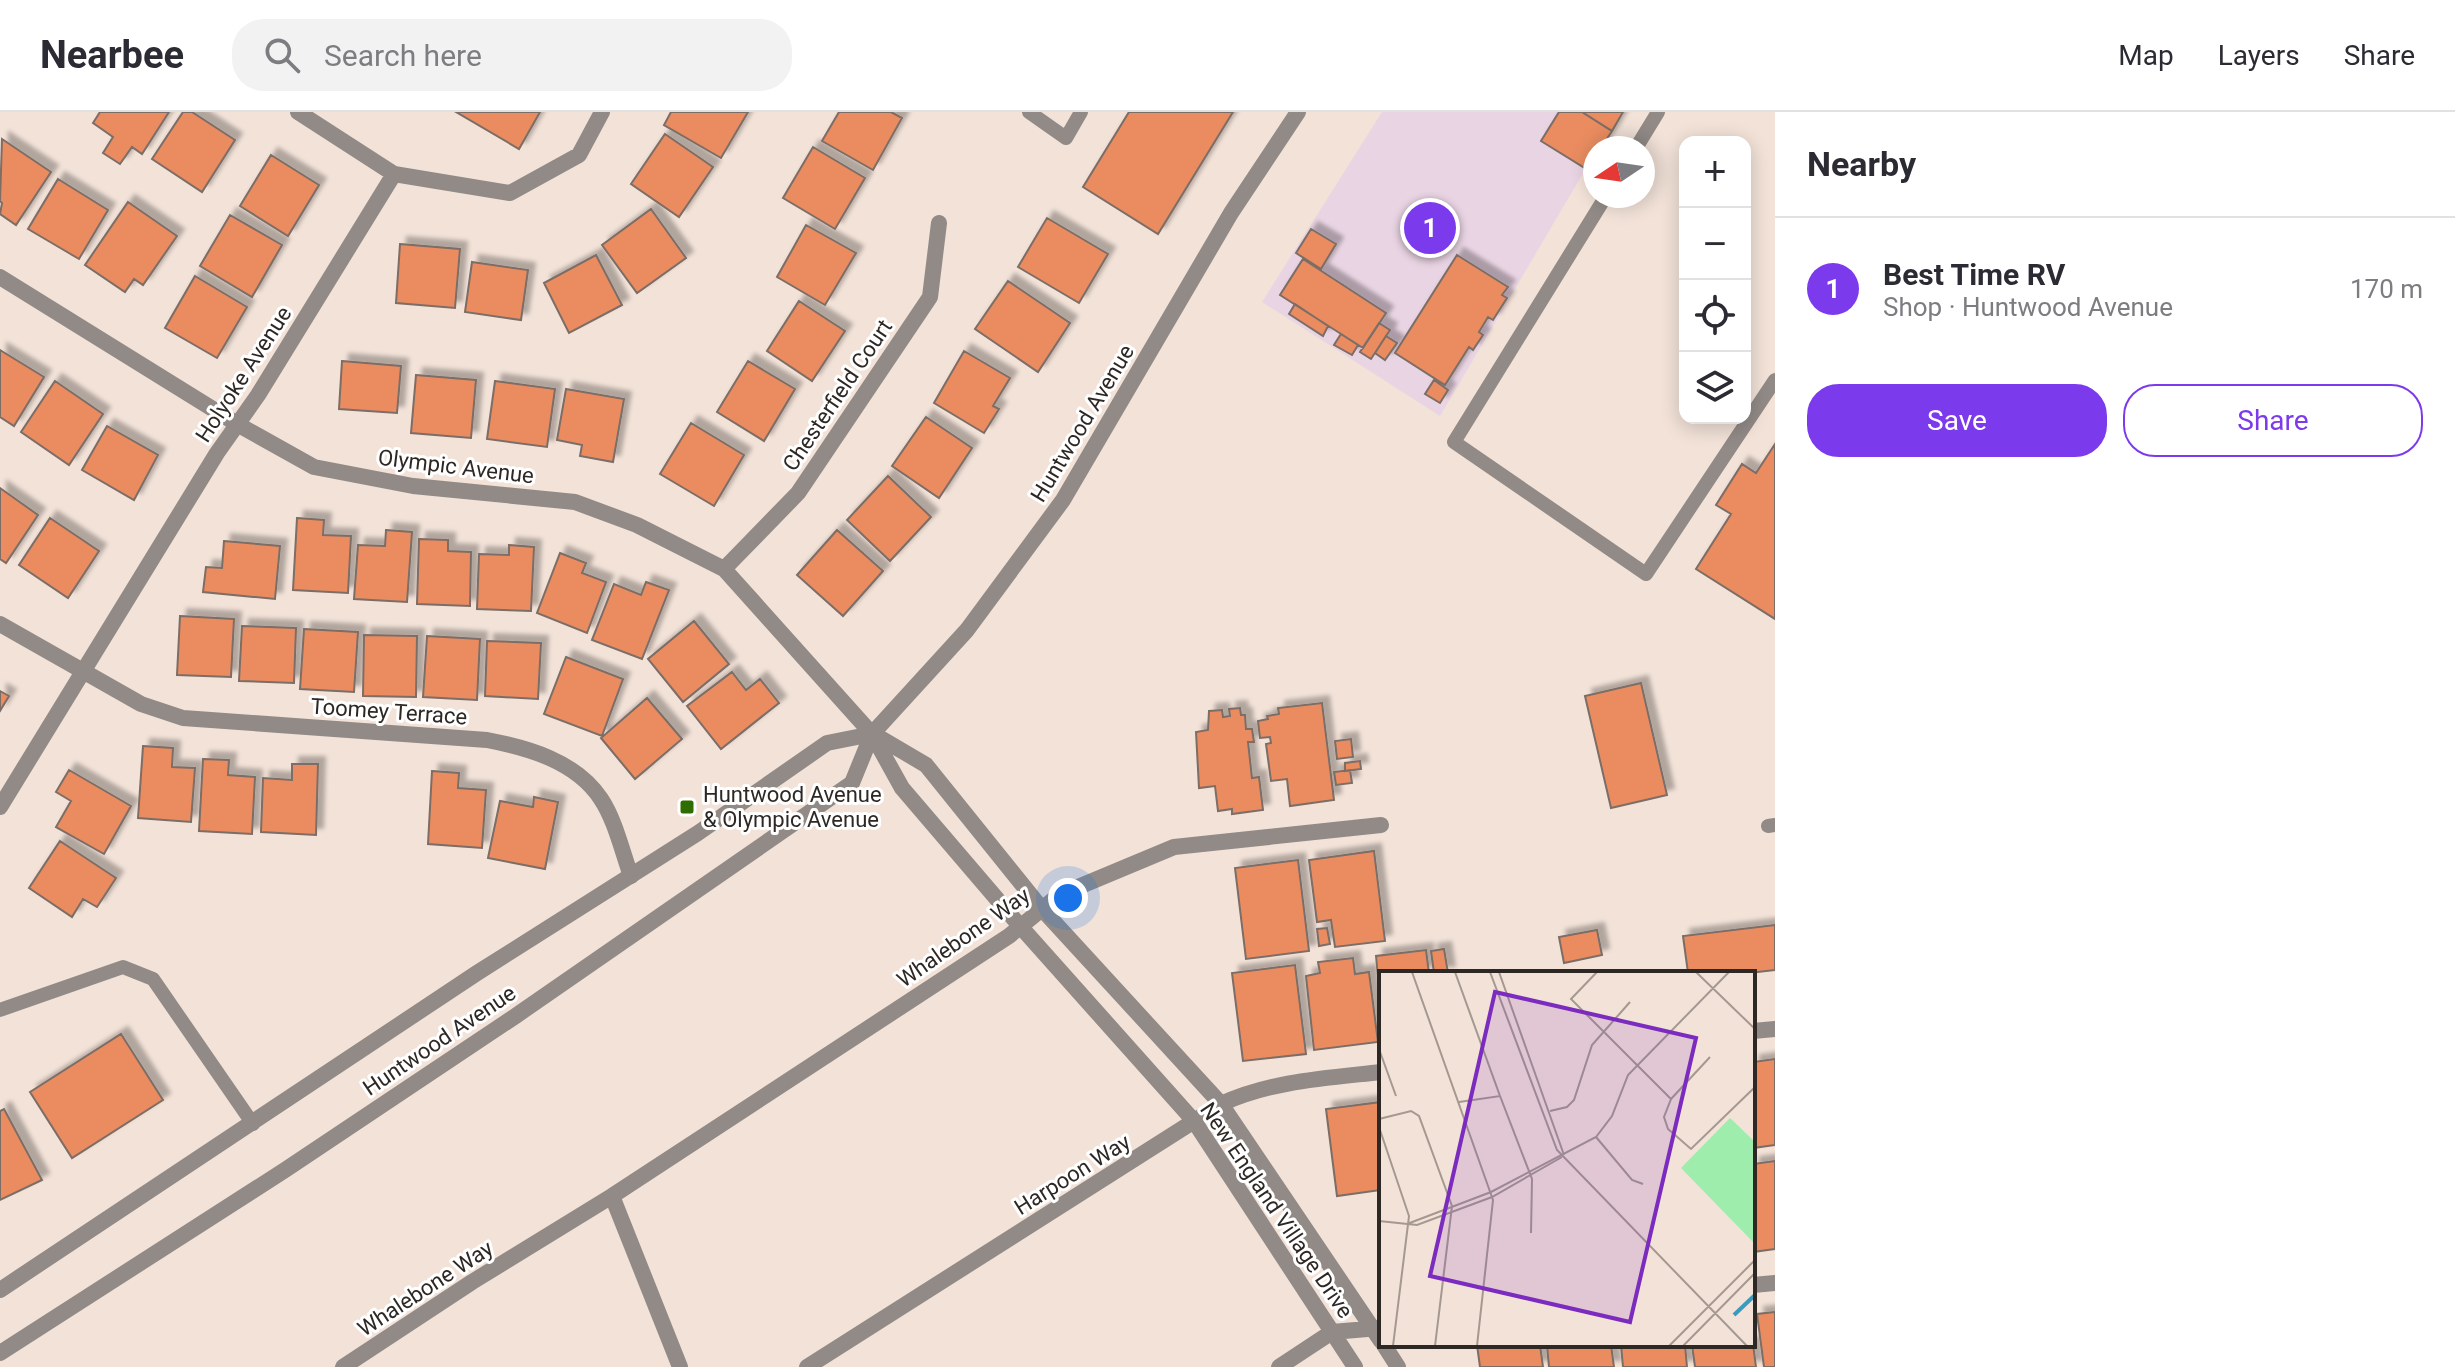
<!DOCTYPE html>
<meta charset="utf-8">
<style>
:root{--surface:#fff;--page:#f2f2f3;--text:#2b2b33;--muted:#7c7c81;--line:#e1e1e2;--accent:#7c3aed}
body{margin:0;font-family:Roboto,sans-serif;background:var(--page);color:var(--text)}
.controls{position:absolute;right:24px;top:24px;display:grid;overflow:hidden;border-radius:16px;box-shadow:0 4px 20px #0003}
.controls button{width:72px;height:72px;display:grid;place-items:center;padding:0;border:0;border-bottom:2px solid var(--line);background:var(--surface);color:var(--text);font:40px sans-serif}
.compass{position:absolute;left:1583px;top:24px;width:72px;height:72px;border-radius:50%;background:var(--surface);box-shadow:0 4px 20px #0003;rotate:257deg}
.you{position:absolute;left:1068px;top:786px;width:28px;height:28px;margin:-20px;border:6px solid #fff;border-radius:50%;background:#1a73e8;box-shadow:0 0 0 12px #1a73e833}
.badge{display:grid;place-items:center;width:52px;height:52px;border-radius:50%;background:var(--accent);color:#fff;font-size:26px;font-weight:700}
.pin{position:absolute;translate:-50% -50%;border:4px solid #fff;box-shadow:0 2px 8px #0006}
.list{margin:0;padding:0;list-style:none}
h2{display:flex;justify-content:space-between;align-items:center;height:104px;margin:0;padding:0 32px;font-size:34px}
h2 small{font-size:26px;font-weight:400;color:var(--muted)}
.list li{display:grid;grid-template-columns:52px 1fr auto;gap:24px;align-items:center;box-sizing:border-box;height:144px;padding:0 32px;border-top:2px solid var(--line)}
.list b{display:block;font-size:30px;white-space:nowrap}
.list p{margin:0;font-size:26px;white-space:nowrap;color:var(--muted)}
.list em{font-size:26px;font-style:normal;color:var(--muted)}
.actions{display:flex;gap:16px;padding:24px 32px}
.actions a{flex:1;padding:18px 0;border:2px solid var(--accent);border-radius:32px;text-align:center;font-size:28px;color:var(--accent)}
.actions .main{background:var(--accent);color:#fff}
.icon{flex:none;width:44px;height:44px;fill:none;stroke:currentColor;stroke-width:2;stroke-linecap:round;stroke-linejoin:round}
.map{position:relative;flex:none;width:1775px;height:1255px;overflow:hidden}
header{display:flex;align-items:center;gap:48px;box-sizing:border-box;height:112px;padding:0 40px;background:var(--surface);border-bottom:2px solid var(--line)}
header strong{font-size:38px}
nav{display:flex;gap:44px;margin-inline-start:auto;font-size:28px}
.search{width:560px;height:72px;background:var(--page);display:flex;align-items:center;gap:20px;box-sizing:border-box;padding:0 28px;border-radius:32px;color:var(--muted);font-size:30px}
main{display:flex}
aside{flex:1;background:var(--surface)}
.map>svg:first-child{display:block}
</style>
<header>
<strong>Nearbee</strong>
<div class="search"><svg class="icon" aria-label="search" viewBox="0 0 24 24"><circle cx="10" cy="10" r="6"/><path d="M15 15l6 6"/></svg>Search here</div>
<nav><a>Map</a><a>Layers</a><a>Share</a></nav>
</header>
<main>
<div class="map">
<svg width="1775" height="1255" viewBox="0 0 1775 1255">
<defs>
<filter id="shadow"><feDropShadow dx="7" dy="-7" stdDeviation="2" flood-color="#0004"/></filter>
</defs>
<rect width="100%" height="100%" fill="#f2e2d8"/>
<path fill="#e9d4e3" d="M 1382,0 L 1619,0 L 1595,36 L 1595,41 L 1440,304 L 1262,190 Z"/>
<path fill="#ea8c61" stroke="#7c6d66" stroke-width="2" filter="url(#shadow)" d="M 100,0 L 169,0 L 142,42 L 132,35 L 120,52 L 103,41 L 113,25 L 93,11 Z
M 183,0 L 192,0 L 235,28 L 202,80 L 152,47 Z
M 456,0 L 540,0 L 519,37 Z
M 671,0 L 748,0 L 721,46 L 664,13 Z
M 839,0 L 891,0 L 902,6 L 873,58 L 822,29 Z
M 1129,0 L 1233,0 L 1158,122 L 1083,75 Z
M 1559,0 L 1582,0 L 1612,19 L 1601,36 L 1595,36 L 1595,46 L 1588,58 L 1541,29 Z
M 1582,0 L 1623,0 L 1612,19 Z
M 665,22 L 713,55 L 679,105 L 631,72 Z
M 2,27 L 51,60 L 16,113 L 0,102 L 2,91 L 0,89 Z
M 813,35 L 865,66 L 835,117 L 783,86 Z
M 271,43 L 319,73 L 288,124 L 240,94 Z
M 58,67 L 108,98 L 79,147 L 28,117 Z
M 128,90 L 177,124 L 143,173 L 134,167 L 125,180 L 85,153 Z
M 651,97 L 686,146 L 637,181 L 602,133 Z
M 230,103 L 282,133 L 252,185 L 200,154 Z
M 1047,106 L 1108,142 L 1079,191 L 1018,155 Z
M 806,113 L 856,141 L 825,193 L 777,165 Z
M 1311,117 L 1336,132 L 1321,157 L 1296,141 Z
M 400,132 L 460,137 L 455,196 L 396,191 Z
M 596,143 L 622,193 L 569,221 L 544,171 Z
M 1457,143 L 1508,175 L 1502,183 L 1507,186 L 1493,208 L 1488,205 L 1479,220 L 1483,223 L 1473,238 L 1469,235 L 1445,273 L 1395,241 Z
M 1303,147 L 1386,201 L 1363,236 L 1280,183 Z
M 472,150 L 528,158 L 521,208 L 465,200 Z
M 195,164 L 247,195 L 217,246 L 165,216 Z
M 1008,169 L 1070,211 L 1038,260 L 975,217 Z
M 799,189 L 845,219 L 812,269 L 767,239 Z
M 1295,192 L 1328,214 L 1323,224 L 1289,202 Z
M 1379,211 L 1390,218 L 1371,247 L 1360,240 Z
M 1341,222 L 1358,233 L 1352,243 L 1334,233 Z
M 1386,224 L 1397,231 L 1385,248 L 1375,241 Z
M 0,238 L 44,265 L 14,314 L 0,305 Z
M 964,239 L 1010,266 L 993,294 L 999,297 L 984,321 L 934,291 Z
M 342,249 L 401,254 L 397,301 L 339,297 Z
M 748,249 L 795,277 L 764,329 L 717,300 Z
M 416,263 L 476,268 L 471,326 L 411,321 Z
M 1434,268 L 1448,278 L 1440,291 L 1425,282 Z
M 55,269 L 103,302 L 69,353 L 21,320 Z
M 495,269 L 555,277 L 547,335 L 487,327 Z
M 566,277 L 624,287 L 613,350 L 580,344 L 582,333 L 557,328 Z
M 926,305 L 972,336 L 939,386 L 892,354 Z
M 691,311 L 744,343 L 714,394 L 660,362 Z
M 107,314 L 158,343 L 134,388 L 82,358 Z
M 1775,332 L 1775,507 L 1696,457 L 1731,402 L 1716,393 L 1742,352 L 1756,361 Z
M 888,364 L 931,405 L 890,449 L 847,408 Z
M 0,376 L 38,403 L 6,451 L 0,447 Z
M 50,406 L 99,439 L 68,486 L 19,453 Z
M 297,406 L 324,408 L 323,423 L 351,424 L 348,481 L 293,478 Z
M 386,418 L 412,420 L 407,490 L 354,487 L 358,433 L 385,434 Z
M 837,418 L 883,459 L 843,504 L 797,463 Z
M 419,427 L 448,428 L 448,439 L 471,440 L 470,494 L 417,492 Z
M 224,429 L 280,434 L 275,487 L 203,480 L 206,455 L 222,456 Z
M 509,433 L 534,435 L 531,499 L 477,497 L 479,442 L 509,443 Z
M 560,441 L 586,451 L 582,461 L 606,470 L 587,521 L 537,501 Z
M 646,470 L 669,478 L 642,547 L 592,528 L 614,472 L 641,483 Z
M 180,504 L 234,507 L 231,565 L 177,563 Z
M 694,509 L 729,552 L 683,590 L 648,547 Z
M 242,514 L 296,516 L 294,571 L 239,569 Z
M 304,517 L 358,520 L 354,580 L 300,577 Z
M 364,523 L 417,524 L 416,585 L 363,584 Z
M 427,524 L 480,527 L 477,588 L 423,585 Z
M 487,529 L 541,531 L 538,587 L 485,584 Z
M 566,545 L 623,567 L 602,624 L 544,602 Z
M 732,560 L 746,578 L 760,567 L 779,591 L 721,637 L 687,594 Z
M 1641,571 L 1667,683 L 1611,696 L 1585,584 Z
M 0,579 L 9,584 L 0,599 Z
M 647,586 L 682,627 L 635,667 L 601,626 Z
M 1322,591 L 1334,688 L 1290,694 L 1287,667 L 1271,669 L 1266,632 L 1271,631 L 1270,625 L 1260,626 L 1258,609 L 1268,607 L 1267,604 L 1279,602 L 1278,596 Z
M 1240,596 L 1241,603 L 1245,603 L 1246,617 L 1252,617 L 1254,630 L 1248,630 L 1252,666 L 1259,665 L 1263,698 L 1232,702 L 1232,697 L 1218,699 L 1215,674 L 1199,676 L 1196,620 L 1208,618 L 1209,599 L 1222,598 L 1223,605 L 1230,604 L 1229,597 Z
M 1351,627 L 1353,645 L 1337,647 L 1335,629 Z
M 143,634 L 173,636 L 172,655 L 195,656 L 191,710 L 138,706 Z
M 203,647 L 229,648 L 228,663 L 255,665 L 252,722 L 199,719 Z
M 1360,649 L 1361,657 L 1345,659 L 1345,651 Z
M 292,652 L 318,652 L 316,723 L 261,720 L 263,666 L 292,668 Z
M 69,658 L 131,694 L 104,742 L 56,715 L 71,689 L 56,680 Z
M 1350,658 L 1352,671 L 1336,673 L 1334,660 Z
M 432,659 L 459,661 L 458,676 L 486,678 L 482,736 L 428,732 Z
M 534,685 L 558,690 L 545,757 L 488,746 L 500,689 L 533,695 Z
M 60,729 L 116,766 L 97,795 L 83,787 L 72,805 L 29,776 Z
M 1374,739 L 1385,829 L 1335,835 L 1331,808 L 1317,810 L 1309,748 Z
M 1298,748 L 1309,839 L 1246,847 L 1235,756 Z
M 1775,813 L 1775,858 L 1749,861 L 1688,861 L 1683,824 Z
M 1327,816 L 1330,832 L 1319,834 L 1317,817 Z
M 1597,818 L 1602,843 L 1564,851 L 1559,825 Z
M 1444,837 L 1448,861 L 1434,861 L 1431,839 Z
M 1426,838 L 1429,861 L 1381,861 L 1381,896 L 1376,844 Z
M 1353,846 L 1355,862 L 1369,860 L 1378,930 L 1314,938 L 1306,864 L 1320,861 L 1318,850 Z
M 1295,853 L 1306,942 L 1243,949 L 1232,861 Z
M 121,922 L 163,988 L 72,1046 L 30,980 Z
M 1775,947 L 1775,1033 L 1753,1036 L 1753,950 Z
M 1381,990 L 1381,1078 L 1337,1084 L 1326,997 Z
M 4,997 L 42,1068 L 0,1088 L 0,999 Z
M 1775,1049 L 1775,1137 L 1753,1140 L 1753,1052 Z
M 1775,1200 L 1775,1255 L 1764,1255 L 1757,1202 Z
M 1753,1232 L 1756,1255 L 1695,1255 L 1692,1233 Z
M 1477,1233 L 1540,1233 L 1543,1255 L 1480,1255 Z
M 1547,1233 L 1611,1233 L 1614,1255 L 1549,1255 Z
M 1621,1233 L 1685,1233 L 1687,1255 L 1623,1255 Z"/>
<g fill="none" stroke-linecap="round" stroke-linejoin="round">
<path stroke="#918a86" stroke-width="14" d="M 1029,0 L 1066,26 L 1081,0
M 1636,36 L 1658,0
M 1606,84 L 1454,330 L 1646,462 L 1775,268
M 1768,714 L 1775,713
M 0,898 L 123,855 L 153,867 L 253,1012"/>
<path stroke="#918a86" stroke-width="16" d="M 298,0 L 394,62
M 0,165 L 237,312 L 314,355 L 413,374 L 575,390 L 637,413 L 724,457 L 872,622 L 902,676 L 1020,814 L 1194,1009 L 1355,1255
M 724,457 L 798,381 L 930,185 L 939,111
M 0,512 L 141,592 L 183,606 L 487,628 C 528,636 576,649 601,687 C 615,708 622,739 631,764
M 875,623 L 926,653 L 1042,797 L 1221,992 L 1381,1229
M 0,695 L 217,341 L 258,283 L 394,62 L 510,81 L 579,43 L 602,0
M 1753,919 L 1775,917
M 1753,1173 L 1775,1171
M 1384,1233 L 1398,1255
M 343,1255 L 472,1170 L 612,1084
M 680,1255 L 612,1084 L 1009,824 L 1059,783 L 1174,735 L 1381,713
M 807,1255 L 1221,992 C 1270,969 1327,966 1381,960
M 1279,1255 L 1332,1220 L 1379,1216"/>
<path stroke="#918a86" stroke-width="16" d="M 0,1178 L 477,861 L 698,721 L 827,631 L 872,622
M 0,1241 L 285,1058 L 517,903 L 852,671 L 872,622 L 967,518 L 1063,388 L 1231,101 L 1298,0"/>
</g>
<rect fill="#306d00" stroke="#fff" stroke-width="3" x="679" y="687" width="16" height="16" rx="4"/>
<g text-anchor="middle" stroke-width="6" stroke-linejoin="round" paint-order="stroke">
<g font-size="22" fill="#2e2825" stroke="#fff">
<text transform="translate(243 262) rotate(-57)" y="8">Holyoke Avenue</text>
<text transform="translate(837 283) rotate(-56)" y="8">Chesterfield Court</text>
<text transform="translate(1082 311) rotate(-59)" y="8">Huntwood Avenue</text>
<text transform="translate(456 354) rotate(7)" y="8">Olympic Avenue</text>
<text transform="translate(389 599) rotate(4)" y="8">Toomey Terrace</text>
<text transform="translate(963 825) rotate(-35)" y="8">Whalebone Way</text>
<text transform="translate(439 928) rotate(-34)" y="8">Huntwood Avenue</text>
<text transform="translate(1072 1062) rotate(-32)" y="8">Harpoon Way</text>
<text transform="translate(1277 1098) rotate(56)" y="8">New England Village Drive</text>
<text transform="translate(425 1176) rotate(-33)" y="8">Whalebone Way</text>
</g>
<g font-size="22" fill="#2e2825" stroke="#fff" text-anchor="start">
<text x="703" y="690">Huntwood Avenue<tspan x="703" dy="25">&amp; Olympic Avenue</tspan></text>
</g>
</g>
<g transform="translate(1379 859)">
<rect width="376" height="376" fill="#f2e2d8"/>
<path d="M 351,147 L 376,171 L 376,273 L 302,197 Z" fill="#9fedac"/>
<path fill="none" stroke="#399bbd" stroke-width="4" d="M 355,344 L 376,324"/>
<path fill="none" stroke="#a49890" stroke-width="2" d="M 33,1 L 114,229 L 98,375M 76,1 L 121,125M 111,1 L 178,179 L 368,375M 120,1 L 185,184M 218,1 L 192,28 L 292,128 L 285,146 L 289,158 L 312,178 L 376,116M 317,1 L 376,58M 0,78 L 17,125M 292,128 L 331,86M 80,131 L 121,125 L 153,208 L 152,262M 171,140 L 188,136 L 195,129 L 213,74 L 251,31M 0,148 L 32,140 L 40,145 L 73,235 L 56,375M 0,156 L 30,245 L 14,375M 217,166 L 253,209 L 264,213M 0,250 L 38,254 L 113,226 L 183,186M 28,253 L 112,221 L 217,166 L 233,145 L 249,104 L 350,1M 290,375 L 376,289M 304,375 L 376,302"/>
<path fill="#7b2cbf" fill-opacity="0.15" stroke="#7b2cbf" stroke-width="4" d="M 116,21 L 317,67 L 251,351 L 51,305 Z"/>
<rect width="376" height="376" fill="none" stroke="#2e2825" stroke-width="4"/>
</g>
</svg>
<div class="controls">
<button>+</button>
<button>−</button>
<button><svg class="icon" aria-label="locate" viewBox="0 0 24 24"><circle cx="12" cy="12" r="6"/><path d="M12 2v4M12 18v4M2 12h4M18 12h4"/></svg></button>
<button><svg class="icon" aria-label="layers" viewBox="0 0 24 24"><path d="M12 4l9 5-9 5-9-5zM3 14l9 5 9-5"/></svg></button>
</div>
<svg class="compass" viewBox="-18 -18 36 36"><path d="M0-13l5 13h-10z" fill="#e53935"/><path d="M0 13l5-13h-10z" fill="#7c7c81"/></svg>
<div class="you"></div>
<div class="pin badge" style="left:1430px;top:116px">1</div>
</div>
<aside>
<h2>Nearby<small></small></h2>
<ul class="list">
<li><span class="badge">1</span><div><b>Best Time RV</b><p>Shop · Huntwood Avenue</p></div><em>170 m</em></li>
</ul>
<div class="actions"><a class="main">Save</a><a>Share</a></div>
</aside>
</main>
